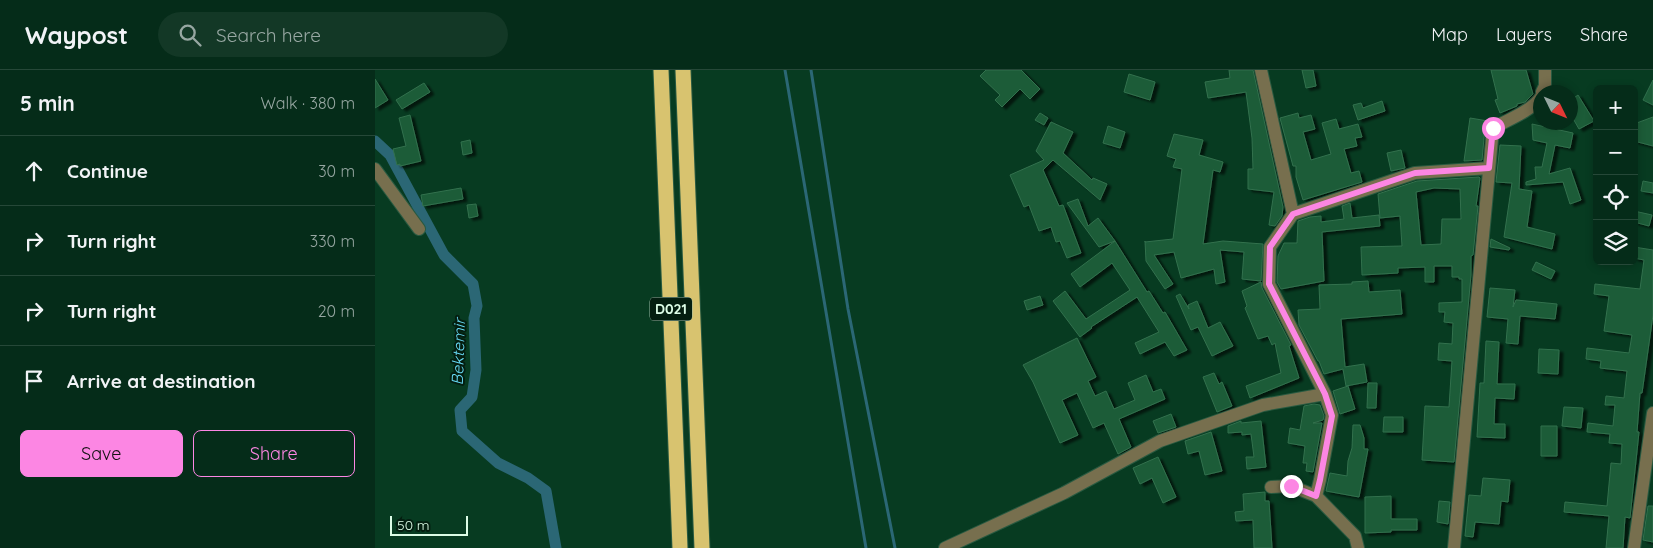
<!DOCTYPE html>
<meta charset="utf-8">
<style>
:root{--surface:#052c19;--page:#133826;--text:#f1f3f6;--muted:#97a7a2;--line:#264838;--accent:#fc86e3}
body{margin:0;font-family:Quicksand,sans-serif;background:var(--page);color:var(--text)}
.controls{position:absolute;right:15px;top:15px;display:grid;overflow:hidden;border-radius:8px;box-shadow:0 2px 8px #0003}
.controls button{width:45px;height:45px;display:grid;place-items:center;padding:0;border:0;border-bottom:1px solid var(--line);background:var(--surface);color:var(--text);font:25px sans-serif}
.compass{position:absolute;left:1158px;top:15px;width:45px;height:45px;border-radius:50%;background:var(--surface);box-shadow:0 2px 8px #0003;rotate:133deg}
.scale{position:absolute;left:15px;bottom:12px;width:78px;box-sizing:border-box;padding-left:5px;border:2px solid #dcfce6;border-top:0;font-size:14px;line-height:18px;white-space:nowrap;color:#dcfce6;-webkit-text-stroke:4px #041e10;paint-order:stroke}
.stop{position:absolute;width:15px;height:15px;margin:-11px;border:4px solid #fc86e3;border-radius:50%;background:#fff}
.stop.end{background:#fc86e3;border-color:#fff;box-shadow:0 1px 5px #0008}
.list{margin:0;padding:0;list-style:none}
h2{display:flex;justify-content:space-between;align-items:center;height:65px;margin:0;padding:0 20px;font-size:21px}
h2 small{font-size:16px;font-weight:400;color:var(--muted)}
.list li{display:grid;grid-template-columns:32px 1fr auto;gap:15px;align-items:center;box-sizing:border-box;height:70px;padding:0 20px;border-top:1px solid var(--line)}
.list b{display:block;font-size:19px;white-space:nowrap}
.list em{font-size:16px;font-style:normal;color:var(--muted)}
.actions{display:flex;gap:10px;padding:15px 20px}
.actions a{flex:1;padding:11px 0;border:1px solid var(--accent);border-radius:8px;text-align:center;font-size:18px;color:var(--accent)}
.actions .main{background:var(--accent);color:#111}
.icon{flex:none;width:28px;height:28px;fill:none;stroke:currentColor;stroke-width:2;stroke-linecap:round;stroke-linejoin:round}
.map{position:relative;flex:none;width:1278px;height:478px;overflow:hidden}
header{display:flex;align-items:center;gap:30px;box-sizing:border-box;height:70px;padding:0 25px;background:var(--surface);border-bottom:1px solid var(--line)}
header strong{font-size:24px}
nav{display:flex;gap:28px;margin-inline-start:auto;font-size:18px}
.search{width:350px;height:45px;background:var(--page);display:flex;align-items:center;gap:12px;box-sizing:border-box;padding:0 18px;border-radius:28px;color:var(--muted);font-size:19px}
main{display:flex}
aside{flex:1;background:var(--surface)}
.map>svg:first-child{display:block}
</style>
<header>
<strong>Waypost</strong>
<div class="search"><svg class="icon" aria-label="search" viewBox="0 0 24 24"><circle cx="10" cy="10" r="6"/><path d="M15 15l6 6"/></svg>Search here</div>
<nav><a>Map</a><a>Layers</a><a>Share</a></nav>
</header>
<main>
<aside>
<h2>5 min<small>Walk · 380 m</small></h2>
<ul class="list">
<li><svg class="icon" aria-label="ahead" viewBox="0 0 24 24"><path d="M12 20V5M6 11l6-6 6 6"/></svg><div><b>Continue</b></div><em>30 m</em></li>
<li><svg class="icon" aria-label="right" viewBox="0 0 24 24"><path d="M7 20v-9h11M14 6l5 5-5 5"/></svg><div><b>Turn right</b></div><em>330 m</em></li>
<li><svg class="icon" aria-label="right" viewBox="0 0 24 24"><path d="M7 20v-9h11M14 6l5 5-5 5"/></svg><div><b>Turn right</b></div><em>20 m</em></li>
<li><svg class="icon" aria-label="arrive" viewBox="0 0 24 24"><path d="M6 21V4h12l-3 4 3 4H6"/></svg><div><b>Arrive at destination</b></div></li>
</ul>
<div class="actions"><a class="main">Save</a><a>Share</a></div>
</aside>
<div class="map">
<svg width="1278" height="478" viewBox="0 0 1278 478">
<defs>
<filter id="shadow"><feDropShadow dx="4" dy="2.5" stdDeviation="1" flood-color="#0009"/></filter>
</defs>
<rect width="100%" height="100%" fill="#073b21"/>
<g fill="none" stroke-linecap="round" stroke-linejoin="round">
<path stroke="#2b6775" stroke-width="3" d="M 410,0 L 491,478
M 436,0 L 473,239 L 520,478"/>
<path stroke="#2b6775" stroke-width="11" d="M 0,71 L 15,85 L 69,185 L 98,214 L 102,236 L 99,248 L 101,300 L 97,327 L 85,340 L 87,361 L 123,393 L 153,408 L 171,421 L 181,478"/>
</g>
<path fill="#1a5b38" stroke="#33714d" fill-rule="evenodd" filter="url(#shadow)" d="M 611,0 L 646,0 L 665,19 L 655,29 L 645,19 L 627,37 L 620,30 L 625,25 L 605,6 Z
M 854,0 L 878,0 L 908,137 L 907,146 L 900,156 L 894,155 L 899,122 L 873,119 L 873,99 L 878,99 L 877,68 L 871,22 L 833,28 L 830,12 L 855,8 Z
M 927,0 L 938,0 L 941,16 L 931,18 Z
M 1116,0 L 1151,0 L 1158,24 L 1150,32 L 1142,34 L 1142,36 L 1125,43 L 1120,30 L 1123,29 Z
M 754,4 L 780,12 L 775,30 L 749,22 Z
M 0,9 L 13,30 L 0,38 Z
M 1278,10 L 1278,35 L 1268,30 Z
M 49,13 L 55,22 L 27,39 L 21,30 Z
M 1203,25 L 1219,51 L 1204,59 L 1196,45 L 1196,30 Z
M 1007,31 L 1010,41 L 983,50 L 978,35 L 986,33 L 988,38 Z
M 665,43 L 673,48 L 669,55 L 660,50 Z
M 923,43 L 924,48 L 936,45 L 940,59 L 928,62 L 936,90 L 956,84 L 947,53 L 961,49 L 964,59 L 983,54 L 987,67 L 980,68 L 982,76 L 969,79 L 976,103 L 984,101 L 987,112 L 928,130 L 921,107 L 921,96 L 918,96 L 905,48 Z
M 35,45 L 46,91 L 25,96 L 25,94 L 22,95 L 18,79 L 31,76 L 24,48 Z
M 1278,47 L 1278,76 L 1259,71 L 1259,54 Z
M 1095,48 L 1113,51 L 1110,57 L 1107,90 L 1089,91 Z
M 676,52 L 698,62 L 688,83 L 717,110 L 718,108 L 732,114 L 725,130 L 678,90 L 668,100 L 684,136 L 688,135 L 706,183 L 692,188 L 685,171 L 681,172 L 676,157 L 664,161 L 654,135 L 649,137 L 635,105 L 669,90 L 661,81 Z
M 1157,54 L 1198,63 L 1195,78 L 1180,75 L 1174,104 L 1195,98 L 1206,130 L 1195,134 L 1188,112 L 1151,115 L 1151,112 L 1161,109 L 1160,97 L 1167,97 L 1172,73 L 1158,70 Z
M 733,56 L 750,62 L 745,78 L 728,73 Z
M 799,64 L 828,70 L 824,85 L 848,92 L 845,102 L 838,100 L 828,174 L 848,171 L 888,174 L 886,211 L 867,209 L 869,182 L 845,180 L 850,212 L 841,214 L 839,199 L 806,208 L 799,182 L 779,185 L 798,214 L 790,219 L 771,191 L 770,171 L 770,172 L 798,169 L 807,99 L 798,97 L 801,89 L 792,86 Z
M 95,70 L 97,83 L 88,85 L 86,72 Z
M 1125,75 L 1146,76 L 1144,119 L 1157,121 L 1152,157 L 1180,164 L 1177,179 L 1129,167 L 1137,113 L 1121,112 Z
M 1026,80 L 1030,98 L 1016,101 L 1012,83 Z
M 1104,107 L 1105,108 L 1101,136 L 1103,136 L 1098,185 L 1096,186 L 1096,205 L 1079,392 L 1047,390 L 1050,336 L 1074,337 L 1077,291 L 1063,290 L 1064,273 L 1077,274 L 1078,253 L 1069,252 L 1070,242 L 1064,242 L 1064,233 L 1087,232 L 1087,209 L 1084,209 L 1084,207 L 1077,207 L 1077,196 L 1059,196 L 1059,212 L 1050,212 L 1050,197 L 1023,198 L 1023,203 L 987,205 L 986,177 L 1027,176 L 1025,146 L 1005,148 L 1003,124 L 1042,111 ZM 1059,118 L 1085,119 L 1086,149 L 1067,149 L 1066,174 L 1046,175 L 1041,122 Z
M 1268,111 L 1278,113 L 1278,123 L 1266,121 Z
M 86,118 L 88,129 L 48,136 L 46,125 Z
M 703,129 L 713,156 L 723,148 L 740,171 L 724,177 L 692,133 Z
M 975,133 L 977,148 L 1004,145 L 1005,156 L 947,162 L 949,211 L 906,219 L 902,212 L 903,186 L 909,173 L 922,173 L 923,151 L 935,147 L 946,146 L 946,152 L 969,149 L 967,136 Z
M 101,134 L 103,146 L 94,148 L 92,135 Z
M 1259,141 L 1277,145 L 1274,156 L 1259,152 Z
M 1116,169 L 1135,178 L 1134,180 L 1115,177 Z
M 740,171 L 772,222 L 774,221 L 788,243 L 790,242 L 812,280 L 799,286 L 790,272 L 765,284 L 760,273 L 784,262 L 762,227 L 716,257 L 717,258 L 705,267 L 678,231 L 690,221 L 711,249 L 755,220 L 737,193 L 705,217 L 696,204 Z
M 1259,177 L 1278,180 L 1278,245 L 1267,323 L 1265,323 L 1262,362 L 1264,362 L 1255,448 L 1250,447 L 1248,478 L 1231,478 L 1234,446 L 1189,442 L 1190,432 L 1232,436 L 1236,393 L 1246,394 L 1247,374 L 1234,373 L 1235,364 L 1212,362 L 1213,353 L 1238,356 L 1240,335 L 1230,335 L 1231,326 L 1249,328 L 1252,301 L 1225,298 L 1226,291 L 1211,289 L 1212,278 L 1254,283 L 1257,265 L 1229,261 L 1234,226 L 1219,224 L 1220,214 L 1265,219 L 1269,190 L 1259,188 Z
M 1161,192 L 1180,201 L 1176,209 L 1157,200 Z
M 993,211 L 994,222 L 1025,220 L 1027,244 L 966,249 L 970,297 L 989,294 L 992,312 L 971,316 L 968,299 L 949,304 L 944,291 L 943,291 L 924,255 L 923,240 L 945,239 L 944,215 L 977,214 L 977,212 Z
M 886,212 L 887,218 L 916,275 L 914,276 L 924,308 L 875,328 L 871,316 L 906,303 L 900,273 L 897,275 L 893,266 L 883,269 L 870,238 L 872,236 L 867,221 Z
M 1115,218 L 1140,220 L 1138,237 L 1141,230 L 1182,234 L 1180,249 L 1145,246 L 1143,274 L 1131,273 L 1133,249 L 1112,247 Z
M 805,224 L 814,239 L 813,235 L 822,231 L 833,258 L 845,252 L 858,276 L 837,286 L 823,257 L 816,260 L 801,226 Z
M 665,226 L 668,235 L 652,240 L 649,231 Z
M 702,268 L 721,307 L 713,311 L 720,326 L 731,321 L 739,339 L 760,330 L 753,313 L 771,305 L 778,322 L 786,319 L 790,329 L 744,349 L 756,377 L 743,384 L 729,353 L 718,358 L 702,323 L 687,330 L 703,365 L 685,373 L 658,312 L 648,295 Z
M 1111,271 L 1124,272 L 1122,314 L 1140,314 L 1139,329 L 1120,328 L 1119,354 L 1130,354 L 1130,368 L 1102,367 L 1105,313 L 1109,313 Z
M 1164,279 L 1184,280 L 1183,304 L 1163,303 Z
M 839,303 L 844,314 L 847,312 L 857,336 L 842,342 L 828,307 Z
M 993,313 L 1002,313 L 1001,338 L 992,338 Z
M 973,316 L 980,339 L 965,344 L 958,321 Z
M 939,334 L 945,335 L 949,346 L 948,350 L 938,353 L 947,353 L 938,402 L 931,401 L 932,393 L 928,393 L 930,376 L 913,373 L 915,358 L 925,360 L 929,336 Z
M 1189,337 L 1208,338 L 1206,358 L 1187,356 Z
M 796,344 L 801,357 L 783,363 L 778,351 Z
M 1009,347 L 1028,347 L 1028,362 L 1008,362 Z
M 866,351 L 866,353 L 886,351 L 891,397 L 872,399 L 871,387 L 879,387 L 876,364 L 867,365 L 867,362 L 853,363 L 853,356 Z
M 978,355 L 985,355 L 989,368 L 989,379 L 993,379 L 984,427 L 951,421 L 955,403 L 972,406 L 973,391 L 977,378 Z
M 1166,356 L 1182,356 L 1182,386 L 1166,386 Z
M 836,362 L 847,401 L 830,405 L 824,381 L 813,384 L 810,371 Z
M 783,387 L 801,427 L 788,433 L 777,408 L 765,414 L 758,398 Z
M 1108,408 L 1135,410 L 1133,432 L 1126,431 L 1124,454 L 1100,452 L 1098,467 L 1090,466 L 1094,425 L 1106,426 Z
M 890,422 L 890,431 L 894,431 L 897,478 L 879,478 L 878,450 L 861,451 L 860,442 L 869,441 L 868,424 Z
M 1016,426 L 1016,449 L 1042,449 L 1042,460 L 1016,460 L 1016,462 L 990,463 L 990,427 Z
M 1064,431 L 1075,432 L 1073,454 L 1062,452 Z
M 1273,436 L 1278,436 L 1278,472 L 1268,470 Z"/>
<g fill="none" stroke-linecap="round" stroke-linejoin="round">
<g stroke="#295a41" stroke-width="14">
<path id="minor" d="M 886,0 L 918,144
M 1167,22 L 1170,16 L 1170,0
M 0,99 L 44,159
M 896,417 L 916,416 L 941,426
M 570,478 L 689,423 L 785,371 L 888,335 L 950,324
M 983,478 L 980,466 L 941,426 L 945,410 L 957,345 L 950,324 L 894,214 L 895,177 L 918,144 L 1040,103 L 1114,98
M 1079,478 L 1118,58 C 1131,51 1158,40 1166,27
M 1259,478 L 1278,343"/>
</g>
<g stroke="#295a41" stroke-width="17">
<path id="highway" d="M 286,0 L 305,478
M 308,0 L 327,478"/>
</g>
<use href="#minor" stroke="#776f4e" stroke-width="12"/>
<use href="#highway" stroke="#d8c36f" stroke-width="15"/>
</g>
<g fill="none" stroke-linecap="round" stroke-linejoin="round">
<path stroke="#fc86e3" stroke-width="6" d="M 916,416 L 941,426 L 945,410 L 957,346 L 950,324 L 894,214 L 895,177 L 918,144 L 1040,103 L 1114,98 L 1118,58"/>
</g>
<g text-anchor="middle" stroke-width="4" stroke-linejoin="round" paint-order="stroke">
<rect fill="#041e10" stroke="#9bb9a6" stroke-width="1" x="275" y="227.5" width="42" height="23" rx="4"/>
<g font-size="14" font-weight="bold" fill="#dcfce6">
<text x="296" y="244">D021</text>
</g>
<g font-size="16" font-style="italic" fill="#68dbf6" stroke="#041e10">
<text transform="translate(83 282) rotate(-88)" y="6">Bektemir</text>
</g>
</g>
</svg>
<div class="controls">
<button>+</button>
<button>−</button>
<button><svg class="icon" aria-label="locate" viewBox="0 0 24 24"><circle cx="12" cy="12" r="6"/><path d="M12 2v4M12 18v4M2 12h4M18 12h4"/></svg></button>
<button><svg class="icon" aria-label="layers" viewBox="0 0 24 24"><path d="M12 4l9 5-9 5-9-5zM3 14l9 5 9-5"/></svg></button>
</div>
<svg class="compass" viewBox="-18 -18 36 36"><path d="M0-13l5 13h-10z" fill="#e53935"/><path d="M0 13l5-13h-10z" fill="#97a7a2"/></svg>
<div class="scale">50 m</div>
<div class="stop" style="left:1118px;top:58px"></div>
<div class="stop end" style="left:916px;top:416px"></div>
</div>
</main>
